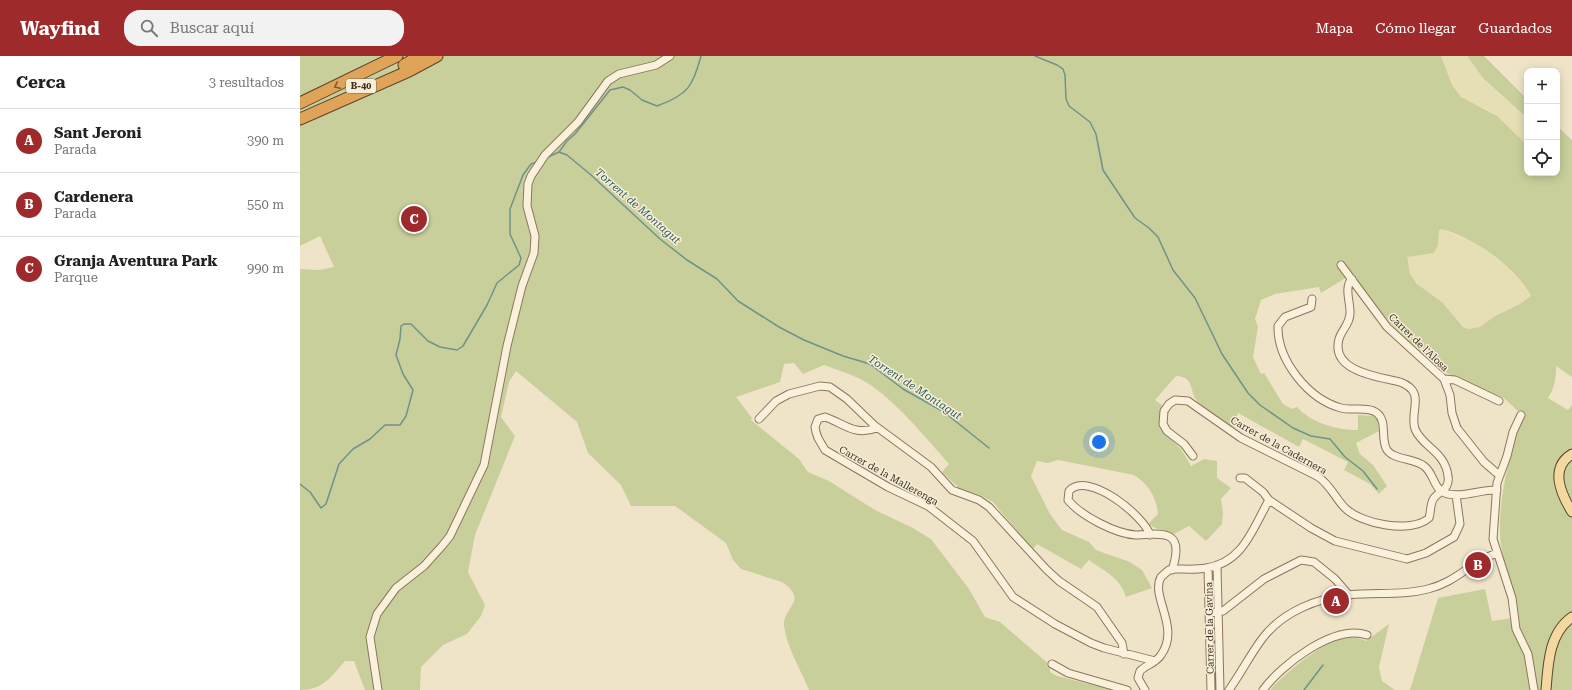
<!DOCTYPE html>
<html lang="es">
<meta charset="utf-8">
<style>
:root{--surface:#fff;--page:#f2f2f2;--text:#222;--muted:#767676;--line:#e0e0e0;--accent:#9e2a2b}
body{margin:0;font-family:"Roboto Serif",serif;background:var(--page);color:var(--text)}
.controls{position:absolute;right:12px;top:12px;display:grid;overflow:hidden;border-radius:8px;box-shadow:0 2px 10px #0003}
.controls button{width:36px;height:36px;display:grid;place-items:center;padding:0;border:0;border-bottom:1px solid var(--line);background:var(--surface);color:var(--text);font:20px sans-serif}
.you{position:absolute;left:799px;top:386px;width:14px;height:14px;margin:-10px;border:3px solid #fff;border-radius:50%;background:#1a73e8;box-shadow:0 0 0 6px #1a73e833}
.badge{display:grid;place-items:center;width:26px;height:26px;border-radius:50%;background:var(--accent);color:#fff;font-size:13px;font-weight:700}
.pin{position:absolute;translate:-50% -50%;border:2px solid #fff;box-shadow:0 1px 4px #0006}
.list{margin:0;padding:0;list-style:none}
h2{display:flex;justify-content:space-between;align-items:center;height:52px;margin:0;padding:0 16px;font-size:17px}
h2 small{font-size:13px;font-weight:400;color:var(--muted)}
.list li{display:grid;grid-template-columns:26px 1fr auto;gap:12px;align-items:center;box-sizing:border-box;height:64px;padding:0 16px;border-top:1px solid var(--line)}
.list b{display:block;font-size:15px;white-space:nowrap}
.list p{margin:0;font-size:13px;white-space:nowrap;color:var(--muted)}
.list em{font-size:13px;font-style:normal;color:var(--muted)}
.icon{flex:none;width:22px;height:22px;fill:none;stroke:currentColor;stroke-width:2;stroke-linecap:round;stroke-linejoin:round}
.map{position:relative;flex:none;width:1272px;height:634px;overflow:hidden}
header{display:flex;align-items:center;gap:24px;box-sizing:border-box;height:56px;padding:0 20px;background:var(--accent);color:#fff}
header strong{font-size:19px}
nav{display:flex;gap:22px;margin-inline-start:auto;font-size:14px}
.search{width:280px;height:36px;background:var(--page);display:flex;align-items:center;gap:10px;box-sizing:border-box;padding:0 14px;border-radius:16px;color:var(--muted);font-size:15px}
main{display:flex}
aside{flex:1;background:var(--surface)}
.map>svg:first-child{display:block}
</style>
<header>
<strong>Wayfind</strong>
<div class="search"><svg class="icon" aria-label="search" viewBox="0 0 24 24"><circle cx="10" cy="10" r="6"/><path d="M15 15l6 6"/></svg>Buscar aquí</div>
<nav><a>Mapa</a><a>Cómo llegar</a><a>Guardados</a></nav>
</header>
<main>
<aside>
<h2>Cerca<small>3 resultados</small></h2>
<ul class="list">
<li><span class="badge">A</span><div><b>Sant Jeroni</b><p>Parada</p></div><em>390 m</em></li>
<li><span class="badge">B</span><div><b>Cardenera</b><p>Parada</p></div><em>550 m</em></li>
<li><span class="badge">C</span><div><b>Granja Aventura Park</b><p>Parque</p></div><em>990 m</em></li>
</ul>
</aside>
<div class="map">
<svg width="1272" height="634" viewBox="0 0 1272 634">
<rect width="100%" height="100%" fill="#f0e4c8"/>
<path fill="#e6deb5" d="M 1141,0 L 1167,0 L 1169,2 L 1183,22 L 1227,62 L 1227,89 L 1201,64 L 1187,53 L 1170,48 L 1161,41 L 1152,29 Z
M 1141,173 L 1172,185 L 1201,205 L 1220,224 L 1231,240 L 1220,248 L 1195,260 L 1180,271 L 1169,273 L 1163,271 L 1143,247 L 1122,233 L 1110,218 L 1106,201 L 1134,197 L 1138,189 L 1139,175 Z"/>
<path fill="#c9cf9b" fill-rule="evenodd" d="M 0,0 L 1141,0 L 1152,29 L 1161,41 L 1197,60 L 1227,89 L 1227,117 L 1257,117 L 1257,70 L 1272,84 L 1272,321 L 1256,310 C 1256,323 1255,331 1248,342 L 1268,354 L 1272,349 L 1272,634 L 1110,634 L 1138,542 L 1185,533 L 1192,565 L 1219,561 C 1216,536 1204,513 1201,489 C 1196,455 1209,392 1224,361 L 1204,342 L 1144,316 C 1106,289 1079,255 1052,218 L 1021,237 L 1019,231 L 975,238 L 961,244 L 955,263 L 958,271 L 953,301 L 961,318 L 964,317 L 983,348 L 992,353 L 997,351 C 1011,367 1037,374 1058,374 L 1058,359 L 1074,360 L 1077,363 L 1079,375 L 1056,387 L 1060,398 L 1073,409 L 1087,430 L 1079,438 L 1070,428 L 1044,414 L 1048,406 L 1003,383 L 999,391 L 938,357 L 933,372 C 922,364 908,356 898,346 C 889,337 895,320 876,320 L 855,344 L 863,350 C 854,373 862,375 877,389 C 883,395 887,403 891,410 L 904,403 L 917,405 L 917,422 L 931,432 L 921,443 L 923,457 L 922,468 L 906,485 L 889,470 L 874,478 L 855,472 L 848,468 L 858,458 C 856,440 848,428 834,419 L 758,404 L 748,407 L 737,405 L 731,420 L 750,458 L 762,474 L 789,486 L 796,494 L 830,506 L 842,514 L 852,532 L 826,541 C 820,521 805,516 789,504 L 781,513 L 737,488 L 732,494 L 693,446 L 680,439 L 660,433 L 642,416 L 649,408 C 626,382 600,350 572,330 C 558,320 540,315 524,309 L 503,318 L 494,307 L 484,308 L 480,326 L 436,341 L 452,362 L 451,364 L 499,403 L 508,416 L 529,425 L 575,454 L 613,472 L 631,483 L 669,533 L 685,561 L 700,566 L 750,609 L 750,616 L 757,620 L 814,634 L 509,634 C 501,614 487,592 484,570 C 482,551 510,545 482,526 L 441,513 L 433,504 L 426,487 L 375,450 L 331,450 L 321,429 L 288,397 L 277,366 L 216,315 L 209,326 L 201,361 L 215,380 L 175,479 L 168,516 L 185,549 L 181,560 L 167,578 L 143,589 L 121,611 L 120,634 L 65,634 L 54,605 L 45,605 C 31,621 23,634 0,634 L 0,213 L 19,214 L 34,211 L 20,180 L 0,190 ZM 1141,173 C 1172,180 1216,211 1231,240 L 1220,248 L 1195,260 L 1180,271 L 1169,273 L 1163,271 L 1143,247 L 1117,228 L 1110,218 L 1107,201 L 1134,197 L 1138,189 L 1139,175 Z
M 1167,0 L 1184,0 L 1227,43 L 1227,62 L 1183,22 Z
M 1089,568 L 1079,611 L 1082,625 L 1095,634 L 970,634 C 988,615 1024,583 1051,581 C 1057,581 1061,583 1066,585 Z"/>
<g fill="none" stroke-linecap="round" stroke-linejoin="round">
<path stroke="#6f938a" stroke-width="1.5" d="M 735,0 L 757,9 L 763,13 L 765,19 L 766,43 L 769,50 L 790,66 L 796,78 L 803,114 L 835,162 L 849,172 L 858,181 L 873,214 L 895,242 L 922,298 L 948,337 L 960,349 L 993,372 L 1011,380 L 1030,383 L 1045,401 L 1063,415 L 1077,433
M 259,96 L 267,99 L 291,119 L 360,183 L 387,204 L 417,223 L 438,245 L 479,271 L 504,284 L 543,300 L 570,308 L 603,333 L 644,356 L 689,392
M 248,101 L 259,96 L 267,85 L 275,78 L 310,34 L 323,31 L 330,34 L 342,44 L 357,50 C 388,39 393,30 401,0
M 0,428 L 10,436 L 21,452 L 26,448 L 39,408 L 53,393 L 70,383 L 85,369 L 100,369 L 106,360 L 113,334 L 103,318 L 96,299 L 100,283 L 101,270 L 104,268 L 111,268 L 128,285 L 140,291 L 157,294 L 163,290 L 187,249 L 197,227 L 219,209 L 221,202 L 210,178 L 210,153 L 223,119 L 231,108 L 237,106
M 1004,634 L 1023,609"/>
<g stroke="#8d765c" stroke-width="9">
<path id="minor" d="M 1041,209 L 1087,271 L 1144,323 L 1150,339 L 1152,357 L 1157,372 L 1184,406 L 1199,419
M 1012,243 L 1011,251 L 985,261 L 978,270 C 977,304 1008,343 1041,352 C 1052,355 1068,350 1077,357 C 1087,365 1081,381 1086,392 C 1091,404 1114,402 1124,410 C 1135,418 1133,435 1148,438 C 1164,442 1181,433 1197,434
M 1144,323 L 1155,324 L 1199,345
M 1221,359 L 1213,376 L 1207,400 L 1197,427 L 1193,483 L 1212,542 L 1216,573 L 1228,598 L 1234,634
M 459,363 L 476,345 L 489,338 L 520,330 L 530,331 L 547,343 L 574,369 L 631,411 L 652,434 L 679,444 L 689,451 L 746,513 L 759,525 L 797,551 L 822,587 L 824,598
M 577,372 C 554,380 545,368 525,361 L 518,363 L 515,371 L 516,376 L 518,382 L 525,394 L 588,431 L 628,450 L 673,485 L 713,541 L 755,568 L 791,587 L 804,592 L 855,605
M 893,400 L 884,388 L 867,375 L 863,368 L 864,355 L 869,348 L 875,344 L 888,345 L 941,382 L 1017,420 C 1030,428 1035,442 1045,452 C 1061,468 1111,478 1129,462 C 1131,456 1130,447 1134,442 C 1141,434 1150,433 1148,420 C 1145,395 1122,391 1115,373 C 1109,355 1127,336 1100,326 C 1080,321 1030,316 1039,283 C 1042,273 1051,267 1050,255 C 1050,246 1044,230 1052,223
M 940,422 L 945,422 L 963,436 L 969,444 L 1011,472 L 1035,485 L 1107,503 L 1126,497 L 1154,481 L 1160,468 L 1156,439
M 850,479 C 844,460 788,414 769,435 L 768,444 C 781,460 816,478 836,479 C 846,479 862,476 870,481 C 880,487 875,505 872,514
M 917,509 L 920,634
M 908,512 L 911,634
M 910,557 L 923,555 L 964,523 L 1001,504 L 1014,506 L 1035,523 L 1049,539
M 752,608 L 768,617 L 827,634
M 78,634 L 70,581 L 77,558 L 96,532 L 124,510 L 142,490 L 150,480 L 184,409 L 207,290 L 222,230 L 234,197 L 235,180 L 227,150 L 228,128 L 231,120 L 245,99 L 278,66 L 308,25 L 319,18 L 356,9 L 370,0
M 845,634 L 838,622 L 840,615 C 846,609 856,607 861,599 C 881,571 850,541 861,521 L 869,514 L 875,513 C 885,513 896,514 906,512 C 943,507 953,472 969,444
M 929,634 C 941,617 950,599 962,583 C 982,556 1017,542 1049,539 C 1076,536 1102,540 1128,533 C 1157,526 1170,506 1197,497
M 963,634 C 981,609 1034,568 1067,579"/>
</g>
<g stroke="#5b4430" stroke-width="11">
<path id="major" d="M 1272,398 C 1249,412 1261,438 1272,456
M 1246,634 C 1248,608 1249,577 1272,561"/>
</g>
<g stroke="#5b4430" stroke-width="13">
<path id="highway" d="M 104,9 L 120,0
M 0,47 L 97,0
M 0,63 L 109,15 L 137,0"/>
</g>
<use href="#minor" stroke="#faf1dc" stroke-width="7"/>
<use href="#major" stroke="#f3d9a0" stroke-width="9"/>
<use href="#highway" stroke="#e0a458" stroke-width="11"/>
</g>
<defs><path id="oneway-chevron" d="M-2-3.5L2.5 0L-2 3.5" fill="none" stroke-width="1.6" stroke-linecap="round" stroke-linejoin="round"/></defs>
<use stroke="#7e5d36" href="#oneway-chevron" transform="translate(37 30) rotate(155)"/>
<g text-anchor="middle" stroke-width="3" stroke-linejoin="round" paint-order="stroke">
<rect fill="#f7eed8" stroke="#756857" stroke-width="1" x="46" y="23" width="30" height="14" rx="3"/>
<g font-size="9" font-weight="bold" fill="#3d2e20">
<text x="61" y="33">B-40</text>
</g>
<g font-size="10" fill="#3d2e20" stroke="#f7eed8">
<text transform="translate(1119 286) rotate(44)" y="4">Carrer de l'Alosa</text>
<text transform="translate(979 389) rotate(29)" y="4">Carrer de la Cadernera</text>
<text transform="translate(589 419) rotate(29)" y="4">Carrer de la Mallerenga</text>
<text transform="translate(909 572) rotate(-91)" y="4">Carrer de la Gavina</text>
</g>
<g font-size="11" font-style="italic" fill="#2f5d5a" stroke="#f7eed8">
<text transform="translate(338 150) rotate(41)" y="4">Torrent de Montagut</text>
<text transform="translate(615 331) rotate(33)" y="4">Torrent de Montagut</text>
</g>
</g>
</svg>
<div class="controls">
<button>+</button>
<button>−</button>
<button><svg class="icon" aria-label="locate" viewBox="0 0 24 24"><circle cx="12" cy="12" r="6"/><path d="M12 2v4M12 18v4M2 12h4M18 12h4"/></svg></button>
</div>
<div class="you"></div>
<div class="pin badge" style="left:1036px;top:545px">A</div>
<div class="pin badge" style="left:1178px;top:509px">B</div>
<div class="pin badge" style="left:114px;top:163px">C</div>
</div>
</main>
